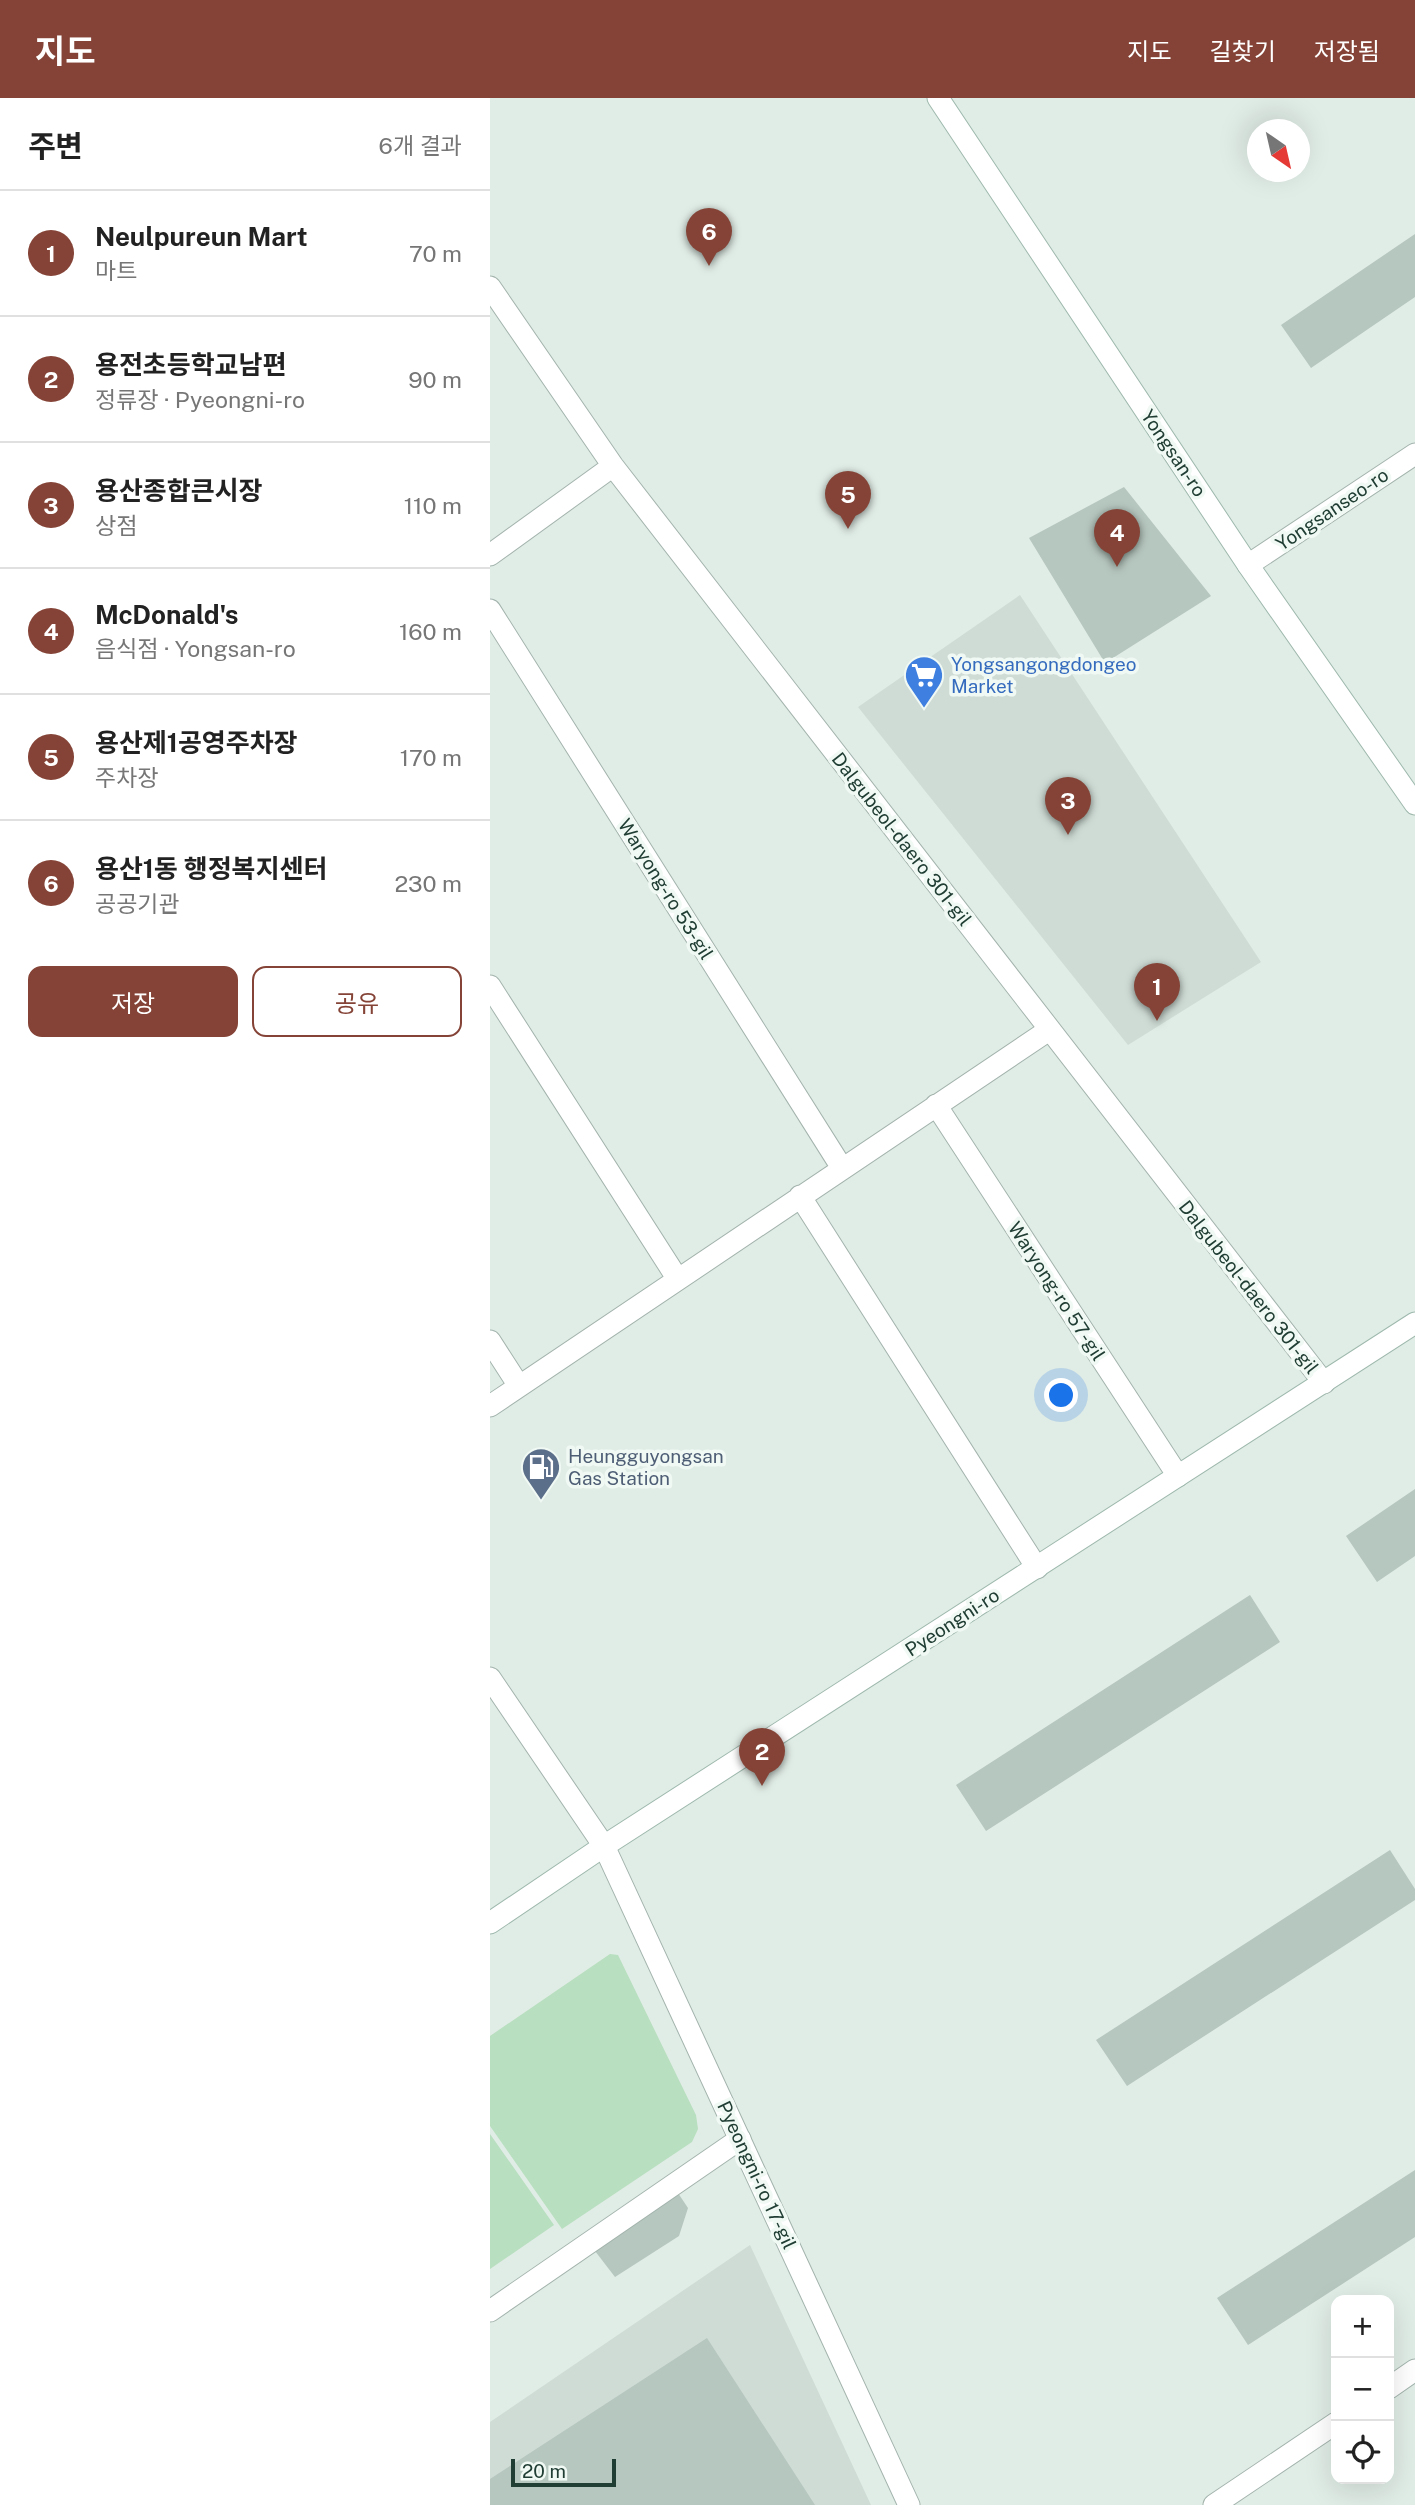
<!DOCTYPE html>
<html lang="ko">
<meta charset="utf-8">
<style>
:root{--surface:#fff;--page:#f2f2f2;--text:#222;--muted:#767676;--line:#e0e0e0;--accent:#844336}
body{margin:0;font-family:"Public Sans","Noto Sans KR",sans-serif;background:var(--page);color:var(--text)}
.controls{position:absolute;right:21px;bottom:21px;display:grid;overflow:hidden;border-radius:14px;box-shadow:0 7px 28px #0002}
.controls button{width:63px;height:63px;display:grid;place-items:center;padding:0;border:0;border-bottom:2px solid var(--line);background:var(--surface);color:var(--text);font:35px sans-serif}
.compass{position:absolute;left:757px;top:21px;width:63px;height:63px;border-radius:50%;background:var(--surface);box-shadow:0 7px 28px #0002;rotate:146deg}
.scale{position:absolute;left:21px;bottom:18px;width:105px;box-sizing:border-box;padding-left:7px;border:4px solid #203e34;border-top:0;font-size:19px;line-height:24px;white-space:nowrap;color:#203e34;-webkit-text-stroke:5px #f1f9f4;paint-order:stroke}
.you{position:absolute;left:572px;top:1298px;width:24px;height:24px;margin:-18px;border:5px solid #fff;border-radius:50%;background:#1a73e8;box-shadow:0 0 0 10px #1a73e833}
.badge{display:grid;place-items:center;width:46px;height:46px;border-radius:50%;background:var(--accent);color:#fff;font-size:23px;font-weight:700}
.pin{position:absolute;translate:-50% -58px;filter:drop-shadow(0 2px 4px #0008)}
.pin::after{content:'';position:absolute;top:37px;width:24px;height:21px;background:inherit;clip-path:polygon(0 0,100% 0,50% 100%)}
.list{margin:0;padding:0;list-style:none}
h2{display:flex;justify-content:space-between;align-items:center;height:91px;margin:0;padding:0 28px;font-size:30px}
h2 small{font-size:23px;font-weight:400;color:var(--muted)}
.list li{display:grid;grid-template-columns:46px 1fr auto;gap:21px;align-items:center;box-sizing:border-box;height:126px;padding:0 28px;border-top:2px solid var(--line)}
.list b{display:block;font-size:26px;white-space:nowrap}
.list p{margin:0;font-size:23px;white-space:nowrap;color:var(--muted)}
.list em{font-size:23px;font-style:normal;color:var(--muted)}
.actions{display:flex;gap:14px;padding:21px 28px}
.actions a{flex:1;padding:16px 0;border:2px solid var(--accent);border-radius:14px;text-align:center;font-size:24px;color:var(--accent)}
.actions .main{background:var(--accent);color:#fff}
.icon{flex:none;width:38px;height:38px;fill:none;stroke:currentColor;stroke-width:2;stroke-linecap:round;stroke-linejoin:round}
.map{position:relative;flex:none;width:925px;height:2407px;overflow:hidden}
header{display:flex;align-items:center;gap:42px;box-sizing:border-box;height:98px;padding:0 35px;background:var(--accent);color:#fff}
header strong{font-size:33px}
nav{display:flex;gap:38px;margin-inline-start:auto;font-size:24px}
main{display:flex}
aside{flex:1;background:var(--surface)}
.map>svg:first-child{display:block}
</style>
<header>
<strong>지도</strong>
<nav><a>지도</a><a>길찾기</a><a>저장됨</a></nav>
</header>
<main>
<aside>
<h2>주변<small>6개 결과</small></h2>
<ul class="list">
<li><span class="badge">1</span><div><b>Neulpureun Mart</b><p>마트</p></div><em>70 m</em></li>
<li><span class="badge">2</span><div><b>용전초등학교남편</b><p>정류장 · Pyeongni-ro</p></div><em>90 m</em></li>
<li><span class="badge">3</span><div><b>용산종합큰시장</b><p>상점</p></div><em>110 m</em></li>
<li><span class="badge">4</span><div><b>McDonald's</b><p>음식점 · Yongsan-ro</p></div><em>160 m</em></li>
<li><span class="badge">5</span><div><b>용산제1공영주차장</b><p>주차장</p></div><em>170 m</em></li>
<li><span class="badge">6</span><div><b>용산1동 행정복지센터</b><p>공공기관</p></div><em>230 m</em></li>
</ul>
<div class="actions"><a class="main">저장</a><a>공유</a></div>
</aside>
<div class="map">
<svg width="925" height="2407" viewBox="0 0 925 2407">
<rect width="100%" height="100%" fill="#e0ece6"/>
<path fill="#cfdcd5" d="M 530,497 L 771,864 L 638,947 L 368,609 Z
M 260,2147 L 381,2407 L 0,2407 L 0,2324 Z"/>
<path fill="#b8dfbf" d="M 120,1856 L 128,1857 L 206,2017 L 208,2031 L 202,2044 L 72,2131 L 0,2028 L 0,1938 Z
M 0,2036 L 64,2127 L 0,2171 Z"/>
<path fill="#b6c7bf" d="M 925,136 L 925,199 L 821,270 L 791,227 Z
M 634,389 L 721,498 L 615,565 L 539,440 Z
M 925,1391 L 925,1458 L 887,1484 L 856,1438 Z
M 760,1497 L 790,1544 L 496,1733 L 466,1687 Z
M 900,1752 L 925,1791 L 925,1802 L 637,1988 L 606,1942 Z
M 925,2072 L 925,2139 L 758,2247 L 727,2200 Z
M 188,2095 L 198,2110 L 189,2138 L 125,2179 L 105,2153 Z
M 217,2240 L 325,2407 L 0,2407 L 0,2381 Z"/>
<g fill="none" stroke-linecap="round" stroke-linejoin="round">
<g stroke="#a3b4ad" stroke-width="23">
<path id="minor" d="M 0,189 L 123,368 L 834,1285
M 0,457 L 123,368
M 758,467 L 925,356
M 0,512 L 352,1070
M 0,888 L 187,1180
M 446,1007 L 688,1378
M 310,1098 L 547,1470
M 0,1243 L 29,1288
M 0,1308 L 559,932
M 0,1580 L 114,1748
M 0,2213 L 250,2041
M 899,2290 L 925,2272
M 724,2407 L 846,2325"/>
</g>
<g stroke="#a3b4ad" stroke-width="23">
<path id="tertiary" d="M 114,1748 L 419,2407"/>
</g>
<g stroke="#9eb9ad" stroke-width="23">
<path id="secondary" d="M 448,0 L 758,467 L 925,706
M 0,1825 L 114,1748 L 925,1225"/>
</g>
<use href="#minor" stroke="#fff" stroke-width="21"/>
<use href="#tertiary" stroke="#fff" stroke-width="21"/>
<use href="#secondary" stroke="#fff" stroke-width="21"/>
</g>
<defs>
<g id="supermarket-pin" transform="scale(2.0125)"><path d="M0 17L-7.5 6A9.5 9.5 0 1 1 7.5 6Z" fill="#3f7fe0" stroke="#f1f9f4"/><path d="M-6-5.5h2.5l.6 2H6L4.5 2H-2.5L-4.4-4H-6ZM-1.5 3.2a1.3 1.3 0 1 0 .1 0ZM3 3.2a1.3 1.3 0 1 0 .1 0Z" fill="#fff"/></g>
<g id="fuel-pin" transform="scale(2.0125)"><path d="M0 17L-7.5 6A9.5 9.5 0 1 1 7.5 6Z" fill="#5c6f8a" stroke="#f1f9f4"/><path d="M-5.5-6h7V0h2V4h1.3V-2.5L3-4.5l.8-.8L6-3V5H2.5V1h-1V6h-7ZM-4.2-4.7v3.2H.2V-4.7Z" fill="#fff"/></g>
</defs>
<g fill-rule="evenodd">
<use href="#supermarket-pin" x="434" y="577"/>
<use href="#fuel-pin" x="51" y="1369"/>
</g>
<g text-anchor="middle" stroke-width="7" stroke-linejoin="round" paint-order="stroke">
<g font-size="19" fill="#203e34" stroke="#f1f9f4">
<text transform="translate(684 355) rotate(56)" y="7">Yongsan-ro</text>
<text transform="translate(842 411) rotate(-34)" y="7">Yongsanseo-ro</text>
<text transform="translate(412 741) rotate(52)" y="7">Dalgubeol-daero 301-gil</text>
<text transform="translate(176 791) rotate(58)" y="7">Waryong-ro 53-gil</text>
<text transform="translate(759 1189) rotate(52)" y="7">Dalgubeol-daero 301-gil</text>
<text transform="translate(567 1193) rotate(57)" y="7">Waryong-ro 57-gil</text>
<text transform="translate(462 1524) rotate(-33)" y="7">Pyeongni-ro</text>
<text transform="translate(267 2077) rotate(65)" y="7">Pyeongni-ro 17-gil</text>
</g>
<g font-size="19" fill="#366cbe" stroke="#f1f9f4" text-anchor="start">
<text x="461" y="573">Yongsangongdongeo<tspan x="461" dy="22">Market</tspan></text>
</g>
<g font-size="19" fill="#4e5e75" stroke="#f1f9f4" text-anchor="start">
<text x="78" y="1365">Heungguyongsan<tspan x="78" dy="22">Gas Station</tspan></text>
</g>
</g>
</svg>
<div class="controls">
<button>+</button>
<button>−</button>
<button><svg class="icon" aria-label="locate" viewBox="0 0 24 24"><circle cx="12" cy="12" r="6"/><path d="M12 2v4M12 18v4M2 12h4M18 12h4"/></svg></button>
</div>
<svg class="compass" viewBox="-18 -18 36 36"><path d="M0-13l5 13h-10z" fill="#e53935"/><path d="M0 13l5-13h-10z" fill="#767676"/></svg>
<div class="scale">20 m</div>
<div class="you"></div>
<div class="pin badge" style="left:667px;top:923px">1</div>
<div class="pin badge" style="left:272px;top:1688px">2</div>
<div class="pin badge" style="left:578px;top:737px">3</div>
<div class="pin badge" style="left:627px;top:469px">4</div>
<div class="pin badge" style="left:358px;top:431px">5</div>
<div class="pin badge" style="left:219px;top:168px">6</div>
</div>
</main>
